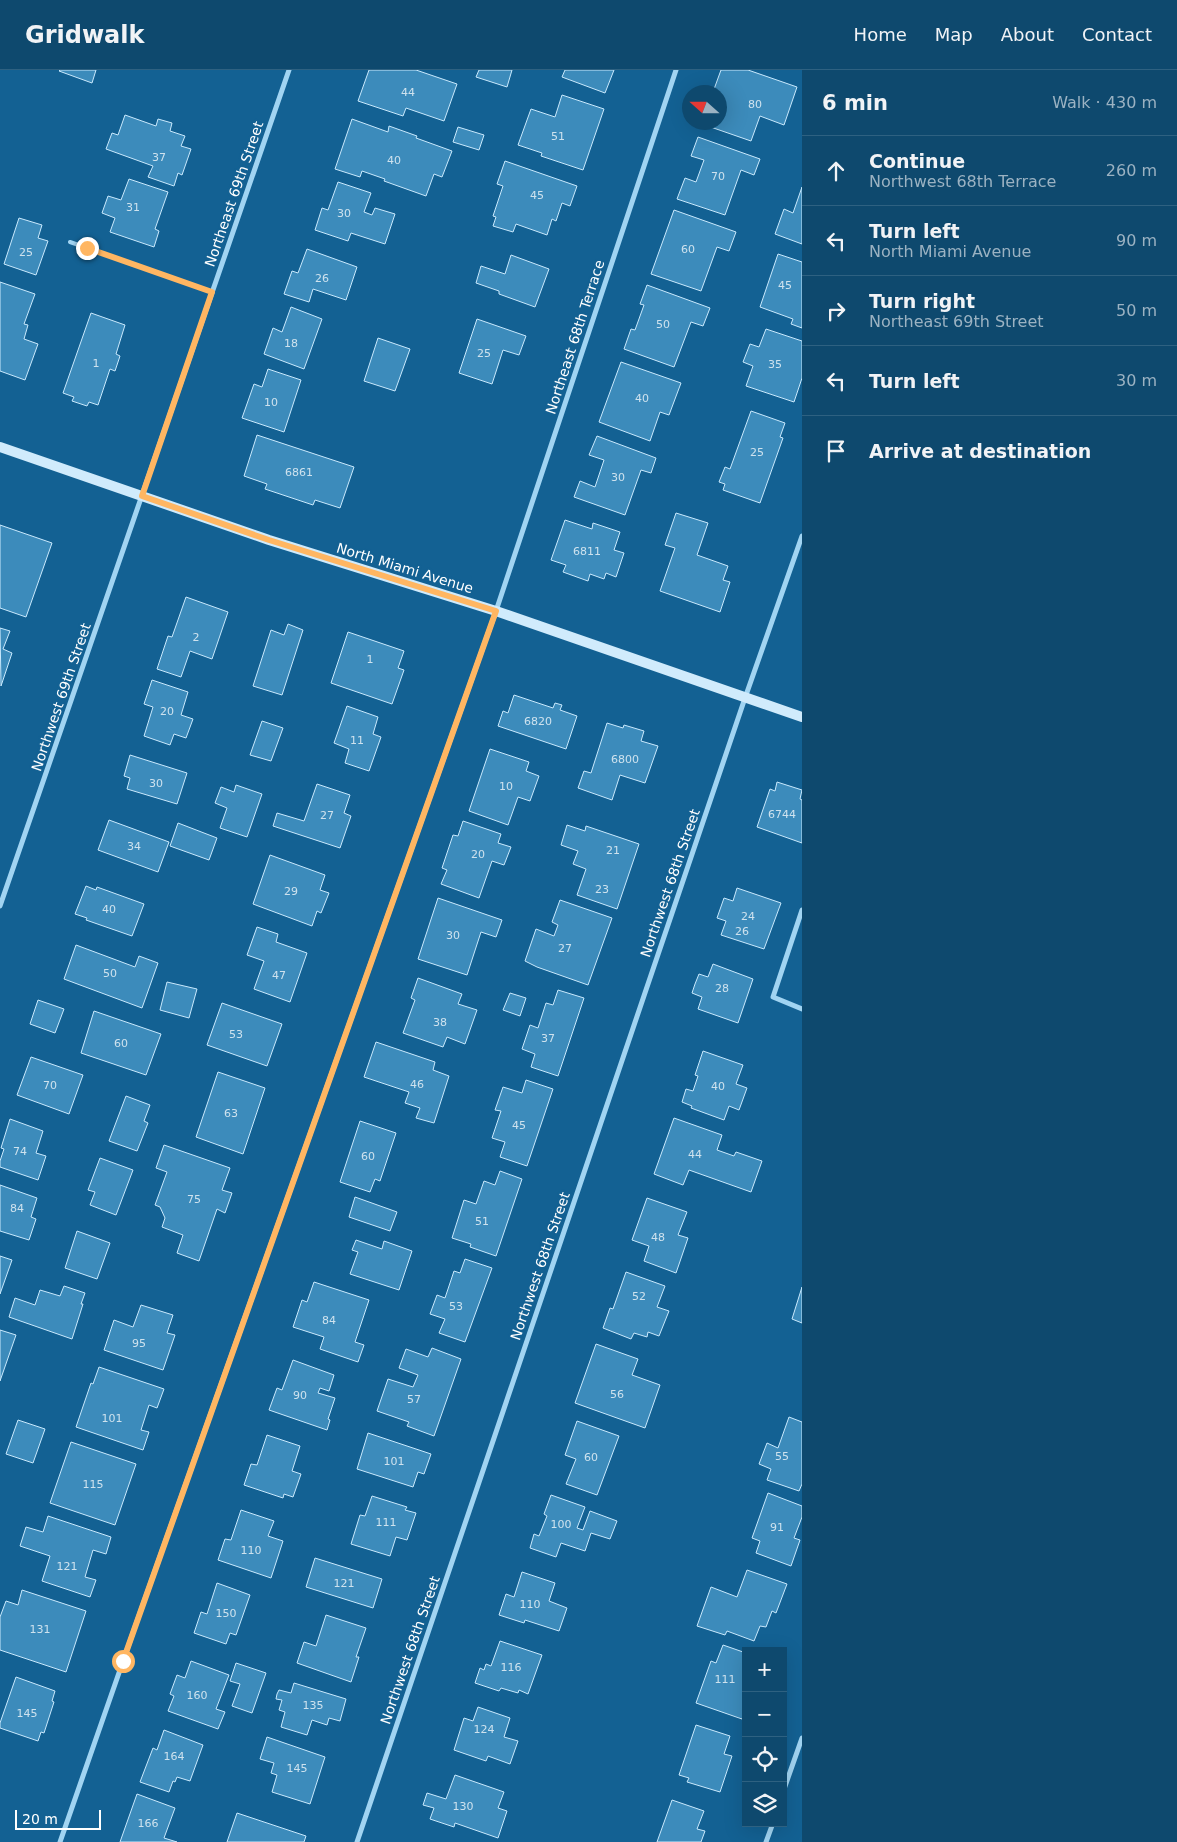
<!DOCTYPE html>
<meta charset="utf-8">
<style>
:root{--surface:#0e496e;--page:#1c5376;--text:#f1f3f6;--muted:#9bb2c2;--line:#2e6181}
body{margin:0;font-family:"DejaVu Sans",sans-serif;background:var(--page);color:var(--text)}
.controls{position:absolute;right:15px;bottom:15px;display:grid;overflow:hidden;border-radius:0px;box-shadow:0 5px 20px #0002}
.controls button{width:45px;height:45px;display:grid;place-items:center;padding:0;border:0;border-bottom:1px solid var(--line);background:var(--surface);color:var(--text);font:25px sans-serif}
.compass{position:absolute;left:682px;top:15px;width:45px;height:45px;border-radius:50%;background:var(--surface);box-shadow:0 5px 20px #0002;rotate:291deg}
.scale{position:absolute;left:15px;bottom:12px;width:86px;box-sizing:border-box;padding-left:5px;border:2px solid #fff;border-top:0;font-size:14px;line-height:18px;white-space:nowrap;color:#fff;-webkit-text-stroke:4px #136193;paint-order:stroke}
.stop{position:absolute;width:15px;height:15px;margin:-11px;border:4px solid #ffb662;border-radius:50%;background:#fff}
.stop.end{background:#ffb662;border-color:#fff;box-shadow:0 1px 5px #0008}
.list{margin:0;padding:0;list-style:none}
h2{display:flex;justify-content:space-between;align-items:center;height:65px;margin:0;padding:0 20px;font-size:21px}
h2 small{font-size:16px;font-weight:400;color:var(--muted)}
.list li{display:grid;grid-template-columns:32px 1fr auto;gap:15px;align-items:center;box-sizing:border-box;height:70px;padding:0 20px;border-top:1px solid var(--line)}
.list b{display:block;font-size:19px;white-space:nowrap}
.list p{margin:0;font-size:16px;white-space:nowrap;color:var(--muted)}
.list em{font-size:16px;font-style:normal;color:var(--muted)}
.icon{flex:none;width:28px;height:28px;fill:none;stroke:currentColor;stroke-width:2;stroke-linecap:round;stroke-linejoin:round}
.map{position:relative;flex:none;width:802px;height:1772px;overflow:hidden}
header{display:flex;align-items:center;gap:30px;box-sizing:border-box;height:70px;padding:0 25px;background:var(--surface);border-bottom:1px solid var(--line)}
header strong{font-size:24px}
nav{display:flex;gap:28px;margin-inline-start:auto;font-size:18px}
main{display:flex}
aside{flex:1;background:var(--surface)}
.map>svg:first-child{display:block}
</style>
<header>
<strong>Gridwalk</strong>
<nav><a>Home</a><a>Map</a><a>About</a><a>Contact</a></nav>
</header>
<main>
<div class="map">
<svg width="802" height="1772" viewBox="0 0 802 1772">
<rect width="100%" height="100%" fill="#136193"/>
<path fill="#3c8bbb" stroke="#c9e9fd" d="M 60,0 L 96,0 L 92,13 L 59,1 Z
M 369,0 L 416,0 L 457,14 L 444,51 L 406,38 L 403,46 L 358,31 Z
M 479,0 L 512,0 L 507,17 L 476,7 Z
M 565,0 L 614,0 L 605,23 L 562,7 Z
M 721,0 L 748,0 L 797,17 L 784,55 L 760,46 L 751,71 L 702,54 L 720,52 L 720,22 L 713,22 Z
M 562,25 L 604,39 L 583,100 L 541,86 L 542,83 L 518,75 L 531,39 L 555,47 Z
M 125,45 L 156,56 L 158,49 L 172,53 L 170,61 L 185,66 L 181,76 L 191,79 L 182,105 L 178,103 L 174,116 L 148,107 L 153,96 L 106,79 L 112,63 L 118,65 Z
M 352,49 L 388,62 L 389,56 L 417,66 L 416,68 L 452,81 L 442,107 L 434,104 L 426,126 L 384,111 L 385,109 L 362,101 L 360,107 L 335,99 Z
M 458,57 L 484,65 L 479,80 L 453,72 Z
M 698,67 L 760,89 L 754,105 L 741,100 L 725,145 L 677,129 L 685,108 L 696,112 L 704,90 L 691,86 Z
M 505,91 L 577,116 L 570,136 L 562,133 L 556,151 L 552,149 L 547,165 L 516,154 L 513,162 L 493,156 L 496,147 L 493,146 L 503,116 L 497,114 Z
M 129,109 L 168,122 L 155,159 L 159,161 L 154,177 L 110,162 L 115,148 L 102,143 L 108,126 L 121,130 Z
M 338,112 L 371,123 L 364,142 L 372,145 L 375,138 L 395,144 L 385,174 L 351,163 L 348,171 L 315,160 L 322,138 L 328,140 Z
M 802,117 L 802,174 L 775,164 L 784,139 L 793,143 Z
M 674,140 L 736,162 L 729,181 L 717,177 L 701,221 L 651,204 Z
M 19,148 L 42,155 L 38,168 L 48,171 L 36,205 L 4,194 Z
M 307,179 L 357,197 L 346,230 L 313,219 L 309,232 L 284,224 L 292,201 L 298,203 Z
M 778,184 L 802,192 L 802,258 L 791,254 L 793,249 L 760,237 Z
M 511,185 L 549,199 L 535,237 L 499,224 L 499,221 L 476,213 L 481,196 L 505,204 Z
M 0,212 L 35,224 L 24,254 L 28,255 L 24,269 L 38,274 L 25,310 L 0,301 Z
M 647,215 L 710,238 L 703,256 L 691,252 L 674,297 L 624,279 L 631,259 L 635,260 L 644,235 L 640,234 Z
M 291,237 L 322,249 L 304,299 L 264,284 L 273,258 L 282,262 Z
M 91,243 L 125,255 L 116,284 L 120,286 L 115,301 L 110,299 L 98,335 L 89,332 L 87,336 L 72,331 L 74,327 L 63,323 Z
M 477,249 L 526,266 L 519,285 L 503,280 L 492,314 L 459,303 Z
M 766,259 L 802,271 L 802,308 L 794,332 L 746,316 L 753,296 L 743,292 L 750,274 L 759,277 Z
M 378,268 L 410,279 L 395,321 L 364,311 Z
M 621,292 L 681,313 L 669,345 L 660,342 L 650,371 L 599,352 Z
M 268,299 L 301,310 L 284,362 L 242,348 L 254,314 L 262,317 Z
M 751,341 L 785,353 L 780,367 L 783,368 L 760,433 L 723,420 L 725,414 L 719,412 L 725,397 L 730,399 Z
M 257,365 L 354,397 L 340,438 L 315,430 L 313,435 L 265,419 L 267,414 L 244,406 Z
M 597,366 L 656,388 L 651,403 L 641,400 L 625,445 L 574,427 L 580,411 L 595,417 L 604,390 L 589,385 Z
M 676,443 L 708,453 L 697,485 L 728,496 L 723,510 L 730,512 L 720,542 L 660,521 L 675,478 L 665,475 Z
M 565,450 L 592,459 L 593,453 L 620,462 L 614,480 L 624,483 L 616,507 L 606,503 L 604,509 L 590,504 L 588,511 L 563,502 L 566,495 L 551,490 Z
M 0,455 L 52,473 L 26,547 L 0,538 Z
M 186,527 L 228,542 L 212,589 L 190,581 L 181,607 L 157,599 L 168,566 L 172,567 Z
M 288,554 L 303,560 L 282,625 L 253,616 L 271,560 L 284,565 Z
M 0,558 L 10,561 L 3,579 L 12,583 L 1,616 Z
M 348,562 L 404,581 L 398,598 L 404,600 L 392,634 L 331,613 Z
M 152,610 L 188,622 L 181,645 L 193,649 L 186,668 L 174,664 L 170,675 L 144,666 L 153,637 L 144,634 Z
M 514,625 L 553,638 L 555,633 L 562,635 L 560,640 L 577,646 L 566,679 L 498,656 L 503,641 L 508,643 Z
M 347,636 L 378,647 L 373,664 L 381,667 L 369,701 L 345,693 L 349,679 L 334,673 Z
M 262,651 L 283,658 L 271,691 L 250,685 Z
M 607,653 L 623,658 L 624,655 L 644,661 L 641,671 L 658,676 L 645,713 L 620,705 L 612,730 L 578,718 L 584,701 L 591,703 Z
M 490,679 L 529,692 L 526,701 L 539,706 L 530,731 L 518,727 L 508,755 L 469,741 Z
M 130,685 L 187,703 L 177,734 L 127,719 L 130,708 L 124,706 Z
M 777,712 L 802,720 L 800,729 L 802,730 L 802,773 L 757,757 L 770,719 L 775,721 Z
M 317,714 L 350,725 L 344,743 L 351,746 L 340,778 L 273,756 L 277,743 L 304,751 Z
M 236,715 L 262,724 L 247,767 L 220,758 L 227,738 L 215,733 L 221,717 L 234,722 Z
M 109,750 L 169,772 L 158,802 L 98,780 Z
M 463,751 L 501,764 L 498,773 L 511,777 L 504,795 L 492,791 L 479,828 L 441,814 L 447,800 L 442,798 L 453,765 L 458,766 Z
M 178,753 L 217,768 L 209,790 L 170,776 Z
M 567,755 L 585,761 L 586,756 L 639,774 L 617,839 L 577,825 L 586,799 L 573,794 L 578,781 L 561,775 Z
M 270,785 L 325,805 L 320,820 L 329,823 L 321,843 L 317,841 L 312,856 L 253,834 Z
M 86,816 L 96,820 L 97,817 L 144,834 L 132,866 L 86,850 L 87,848 L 75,844 Z
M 737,818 L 781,833 L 764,879 L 721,865 L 726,851 L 717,848 L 724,828 L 733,831 Z
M 438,828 L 502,850 L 496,867 L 481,862 L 467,905 L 418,889 Z
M 560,830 L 612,848 L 588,915 L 537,897 L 525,891 L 536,859 L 554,866 L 558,855 L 552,852 Z
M 257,857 L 278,864 L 276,872 L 307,883 L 290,932 L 254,919 L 264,891 L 247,885 Z
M 76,875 L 135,897 L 139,886 L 158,893 L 142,938 L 64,909 Z
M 713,894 L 753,909 L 738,953 L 698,939 L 702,927 L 692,923 L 695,914 L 699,904 L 708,907 Z
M 418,908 L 462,924 L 458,934 L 477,940 L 465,974 L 447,967 L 443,977 L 403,963 L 415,930 L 411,928 Z
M 167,912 L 197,919 L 189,948 L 160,940 Z
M 558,920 L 584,928 L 558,1006 L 531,997 L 535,984 L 522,979 L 530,955 L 538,958 L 546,933 L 553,935 Z
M 510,923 L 526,928 L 520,946 L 503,940 Z
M 38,930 L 64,939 L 55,963 L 30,954 Z
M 222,933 L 282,954 L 267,996 L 207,975 Z
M 94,941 L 161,964 L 146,1005 L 81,983 Z
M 376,972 L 435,992 L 433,1000 L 449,1006 L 434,1053 L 416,1048 L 420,1038 L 405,1033 L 409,1022 L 364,1007 Z
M 703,981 L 743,995 L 736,1014 L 747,1018 L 739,1040 L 729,1036 L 724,1050 L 691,1038 L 692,1036 L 682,1032 L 686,1019 L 693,1021 L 698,1006 L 695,1005 Z
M 31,987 L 83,1005 L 69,1044 L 17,1025 Z
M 218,1002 L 265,1018 L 243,1084 L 196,1067 Z
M 526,1010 L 553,1019 L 527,1096 L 500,1087 L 505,1072 L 492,1068 L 501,1041 L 495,1040 L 503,1017 L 522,1023 Z
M 126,1026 L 150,1035 L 144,1051 L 148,1053 L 137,1081 L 109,1071 Z
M 674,1048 L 722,1065 L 717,1080 L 734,1086 L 736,1082 L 762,1091 L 751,1122 L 689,1100 L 683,1115 L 654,1104 Z
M 10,1049 L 43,1061 L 36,1083 L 46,1086 L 38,1110 L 0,1097 L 0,1091 L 4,1079 L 1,1078 Z
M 360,1051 L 396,1063 L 380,1111 L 375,1109 L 370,1122 L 340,1112 Z
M 164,1075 L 230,1098 L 222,1120 L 232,1123 L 225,1143 L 217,1139 L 199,1191 L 177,1183 L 183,1165 L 162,1157 L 165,1148 L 160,1137 L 155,1135 L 167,1102 L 156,1098 Z
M 100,1088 L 133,1100 L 116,1145 L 90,1135 L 95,1122 L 88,1120 Z
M 500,1101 L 522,1109 L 496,1186 L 470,1177 L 471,1174 L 452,1168 L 464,1130 L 476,1134 L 484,1111 L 495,1115 Z
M 0,1115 L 37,1128 L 31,1147 L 36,1149 L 29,1170 L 0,1161 Z
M 355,1127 L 397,1142 L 390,1161 L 349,1147 Z
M 647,1128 L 687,1142 L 678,1165 L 688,1168 L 676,1203 L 644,1191 L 649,1176 L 632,1170 Z
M 77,1161 L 110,1173 L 97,1209 L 65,1198 Z
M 356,1170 L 382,1179 L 384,1171 L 412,1181 L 399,1220 L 350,1204 L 358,1182 L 352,1180 Z
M 0,1186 L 12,1190 L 0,1224 Z
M 465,1189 L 492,1198 L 465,1272 L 439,1263 L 445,1249 L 430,1244 L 437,1225 L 445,1228 L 454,1201 L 460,1203 Z
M 626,1202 L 665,1216 L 657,1237 L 669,1241 L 659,1266 L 648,1262 L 647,1267 L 634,1263 L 631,1269 L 603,1258 L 610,1238 L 613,1239 Z
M 314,1212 L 369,1230 L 355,1272 L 364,1275 L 358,1292 L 320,1279 L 324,1267 L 293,1257 L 302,1230 L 307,1232 Z
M 64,1216 L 85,1223 L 81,1234 L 83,1234 L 72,1269 L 9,1247 L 15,1228 L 35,1235 L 40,1220 L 60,1226 Z
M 802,1217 L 802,1253 L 792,1249 Z
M 141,1235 L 173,1245 L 167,1263 L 175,1265 L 163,1300 L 104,1280 L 114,1250 L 133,1257 Z
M 0,1260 L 16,1265 L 0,1311 Z
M 596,1274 L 638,1289 L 632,1305 L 660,1315 L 645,1358 L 575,1333 Z
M 432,1278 L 461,1289 L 434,1366 L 407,1356 L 409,1352 L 377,1341 L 388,1309 L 413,1317 L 418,1305 L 399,1298 L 406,1279 L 428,1287 Z
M 293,1290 L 334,1305 L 329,1321 L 320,1318 L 318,1323 L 335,1328 L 328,1349 L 330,1350 L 327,1360 L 269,1340 L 277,1318 L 282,1320 Z
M 99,1297 L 164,1319 L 157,1338 L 149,1335 L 141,1360 L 149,1362 L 143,1380 L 76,1357 L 91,1313 L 93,1314 Z
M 789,1347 L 802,1352 L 802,1414 L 799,1421 L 767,1410 L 771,1399 L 759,1394 L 767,1373 L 778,1378 Z
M 18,1350 L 45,1359 L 33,1393 L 6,1384 Z
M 577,1351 L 619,1366 L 597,1425 L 566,1414 L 576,1389 L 565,1385 Z
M 368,1363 L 431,1384 L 424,1404 L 418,1402 L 413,1417 L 357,1399 Z
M 267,1365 L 300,1376 L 292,1401 L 301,1404 L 293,1427 L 284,1424 L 283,1428 L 244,1415 L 251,1394 L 257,1395 Z
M 71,1372 L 136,1394 L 115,1455 L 50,1433 Z
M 768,1423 L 802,1436 L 802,1447 L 794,1468 L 800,1470 L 791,1496 L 756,1483 L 760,1471 L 752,1468 Z
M 551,1425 L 585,1437 L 577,1458 L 583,1460 L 590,1441 L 617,1451 L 610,1469 L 591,1463 L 585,1481 L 561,1473 L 556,1487 L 530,1478 L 534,1464 L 539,1466 L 547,1446 L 544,1444 Z
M 372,1426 L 407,1437 L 405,1440 L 416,1443 L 407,1470 L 396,1467 L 390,1486 L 351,1474 L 360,1445 L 365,1446 Z
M 241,1440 L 274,1451 L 268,1466 L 283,1471 L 271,1508 L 218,1490 L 225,1469 L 231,1470 Z
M 48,1446 L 111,1467 L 106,1484 L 93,1480 L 85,1507 L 96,1510 L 90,1527 L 42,1511 L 50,1486 L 20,1476 L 26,1457 L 43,1462 Z
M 315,1488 L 382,1509 L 373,1538 L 306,1517 Z
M 747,1500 L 787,1514 L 776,1543 L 772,1541 L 766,1557 L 760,1556 L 754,1571 L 727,1561 L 725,1565 L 697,1556 L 711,1517 L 737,1527 Z
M 522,1502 L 555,1513 L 549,1531 L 567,1538 L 559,1561 L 525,1550 L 524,1553 L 499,1545 L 506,1524 L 514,1527 Z
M 217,1513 L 250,1525 L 236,1565 L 230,1563 L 226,1574 L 194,1563 L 201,1542 L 207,1544 Z
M 22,1520 L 86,1541 L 66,1602 L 0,1580 L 0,1547 L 6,1531 L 18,1535 Z
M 326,1545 L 366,1558 L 356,1587 L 359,1587 L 351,1612 L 297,1593 L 304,1572 L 316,1576 Z
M 500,1571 L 542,1585 L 528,1624 L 519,1620 L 518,1623 L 501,1618 L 499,1621 L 475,1613 L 480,1598 L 484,1600 L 486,1594 L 491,1596 Z
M 723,1575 L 746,1583 L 746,1625 L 743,1634 L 746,1635 L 746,1637 L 742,1649 L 696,1633 L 711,1591 L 716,1593 Z
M 191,1591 L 229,1605 L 216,1639 L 225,1642 L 218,1659 L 168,1641 L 174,1626 L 170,1624 L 177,1605 L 185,1608 Z
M 236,1593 L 266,1603 L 252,1643 L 232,1636 L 240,1614 L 230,1611 Z
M 16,1607 L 55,1621 L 52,1631 L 54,1632 L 44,1663 L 41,1662 L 38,1671 L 0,1658 L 0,1653 Z
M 294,1613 L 346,1629 L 340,1651 L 329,1648 L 327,1655 L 312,1650 L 307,1665 L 281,1657 L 285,1642 L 279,1640 L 282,1630 L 276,1629 L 277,1624 L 279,1620 L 291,1623 Z
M 478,1637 L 510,1648 L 504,1667 L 518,1671 L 510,1694 L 488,1686 L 486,1691 L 454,1680 L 464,1648 L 473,1651 Z
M 696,1655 L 730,1666 L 724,1684 L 732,1686 L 720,1722 L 687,1712 L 689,1708 L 679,1705 Z
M 164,1660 L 203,1675 L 190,1711 L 177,1707 L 175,1712 L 173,1711 L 169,1722 L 140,1712 L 153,1678 L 157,1680 Z
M 267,1667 L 325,1687 L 310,1734 L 272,1722 L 277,1705 L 271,1703 L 274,1693 L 260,1689 Z
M 455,1705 L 504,1722 L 498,1738 L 507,1741 L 498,1768 L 455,1753 L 454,1757 L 430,1749 L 434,1738 L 423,1735 L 427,1723 L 446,1729 Z
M 137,1724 L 175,1738 L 164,1768 L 177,1772 L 120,1772 Z
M 672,1730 L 704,1741 L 697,1759 L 705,1761 L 701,1772 L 657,1772 Z
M 237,1743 L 306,1766 L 304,1772 L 227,1772 Z"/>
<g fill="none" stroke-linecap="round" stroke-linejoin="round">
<path stroke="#a1d4f2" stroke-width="4" d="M 70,172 L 212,222"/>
<path stroke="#a1d4f2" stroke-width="5" d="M 0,836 L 289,0
M 802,840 L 773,927 L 802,939
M 783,1722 L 802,1668
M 60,1772 L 136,1554 L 496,541 L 676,0
M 357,1772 L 745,628 L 802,466
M 766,1772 L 773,1753"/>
<path stroke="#d0ebfc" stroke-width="10" d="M 0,377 L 269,470 L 496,541 L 802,647"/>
</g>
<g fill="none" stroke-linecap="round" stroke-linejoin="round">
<path stroke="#ffb662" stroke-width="6" d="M 87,178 L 212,222 L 142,426 L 269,470 L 496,541 L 123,1591"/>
</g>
<g text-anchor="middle" stroke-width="4.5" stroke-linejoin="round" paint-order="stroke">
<g font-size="11" fill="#cee2ee">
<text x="408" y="26">44</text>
<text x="755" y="38">80</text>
<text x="558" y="70">51</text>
<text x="159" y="91">37</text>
<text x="394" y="94">40</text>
<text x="718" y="110">70</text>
<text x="537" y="129">45</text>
<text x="133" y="141">31</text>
<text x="344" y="147">30</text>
<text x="688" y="183">60</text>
<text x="26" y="186">25</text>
<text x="322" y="212">26</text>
<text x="785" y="219">45</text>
<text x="663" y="258">50</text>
<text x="291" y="277">18</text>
<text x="484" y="287">25</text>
<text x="96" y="297">1</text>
<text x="775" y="298">35</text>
<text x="642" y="332">40</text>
<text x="271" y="336">10</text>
<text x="757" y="386">25</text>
<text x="299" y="406">6861</text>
<text x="618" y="411">30</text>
<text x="587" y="485">6811</text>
<text x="196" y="571">2</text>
<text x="370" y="593">1</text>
<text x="167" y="645">20</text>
<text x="538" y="655">6820</text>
<text x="357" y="674">11</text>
<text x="625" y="693">6800</text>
<text x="156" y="717">30</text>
<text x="506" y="720">10</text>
<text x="782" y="748">6744</text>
<text x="327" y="749">27</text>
<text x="134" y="780">34</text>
<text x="613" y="784">21</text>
<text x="478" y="788">20</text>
<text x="602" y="823">23</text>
<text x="291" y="825">29</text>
<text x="109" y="843">40</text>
<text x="748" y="850">24</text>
<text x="742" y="865">26</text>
<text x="453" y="869">30</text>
<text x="565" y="882">27</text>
<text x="110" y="907">50</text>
<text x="279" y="909">47</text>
<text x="722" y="922">28</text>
<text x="440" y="956">38</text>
<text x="236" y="968">53</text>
<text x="548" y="972">37</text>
<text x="121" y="977">60</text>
<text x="417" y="1018">46</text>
<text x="50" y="1019">70</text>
<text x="718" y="1020">40</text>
<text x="231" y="1047">63</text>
<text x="519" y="1059">45</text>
<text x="20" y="1085">74</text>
<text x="695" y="1088">44</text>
<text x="368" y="1090">60</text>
<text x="194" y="1133">75</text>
<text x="17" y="1142">84</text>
<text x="482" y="1155">51</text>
<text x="658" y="1171">48</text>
<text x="639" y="1230">52</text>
<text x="456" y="1240">53</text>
<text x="329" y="1254">84</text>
<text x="139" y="1277">95</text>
<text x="617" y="1328">56</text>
<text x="300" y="1329">90</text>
<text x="414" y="1333">57</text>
<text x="112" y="1352">101</text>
<text x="782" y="1390">55</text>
<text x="591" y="1391">60</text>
<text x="394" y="1395">101</text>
<text x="93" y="1418">115</text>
<text x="386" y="1456">111</text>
<text x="561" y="1458">100</text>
<text x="777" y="1461">91</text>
<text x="251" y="1484">110</text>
<text x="67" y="1500">121</text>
<text x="344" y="1517">121</text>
<text x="530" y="1538">110</text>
<text x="226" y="1547">150</text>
<text x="40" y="1563">131</text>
<text x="511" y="1601">116</text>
<text x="725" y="1613">111</text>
<text x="197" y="1629">160</text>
<text x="313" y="1639">135</text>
<text x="27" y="1647">145</text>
<text x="484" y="1663">124</text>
<text x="174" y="1690">164</text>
<text x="297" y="1702">145</text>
<text x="463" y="1740">130</text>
<text x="148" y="1757">166</text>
</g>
<g font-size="14" fill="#fff" stroke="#136193">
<text transform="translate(234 124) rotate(-71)" y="5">Northeast 69th Street</text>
<text transform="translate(575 267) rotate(-72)" y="5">Northeast 68th Terrace</text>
<text transform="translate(405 498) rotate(17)" y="5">North Miami Avenue</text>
<text transform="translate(61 627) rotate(-71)" y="5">Northwest 69th Street</text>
<text transform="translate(670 813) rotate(-71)" y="5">Northwest 68th Street</text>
<text transform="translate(540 1196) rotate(-71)" y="5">Northwest 68th Street</text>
<text transform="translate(410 1580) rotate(-71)" y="5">Northwest 68th Street</text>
</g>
</g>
</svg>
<div class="controls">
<button>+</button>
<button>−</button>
<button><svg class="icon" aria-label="locate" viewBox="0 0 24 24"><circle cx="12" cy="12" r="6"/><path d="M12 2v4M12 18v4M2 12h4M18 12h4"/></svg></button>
<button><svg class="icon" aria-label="layers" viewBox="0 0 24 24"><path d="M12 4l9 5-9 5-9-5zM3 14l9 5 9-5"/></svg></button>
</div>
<svg class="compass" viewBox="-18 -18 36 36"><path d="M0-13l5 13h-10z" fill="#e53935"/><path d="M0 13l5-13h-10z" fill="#9bb2c2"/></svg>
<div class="scale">20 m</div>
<div class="stop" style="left:123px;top:1591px"></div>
<div class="stop end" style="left:87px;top:178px"></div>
</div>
<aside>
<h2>6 min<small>Walk · 430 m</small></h2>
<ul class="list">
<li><svg class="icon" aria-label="ahead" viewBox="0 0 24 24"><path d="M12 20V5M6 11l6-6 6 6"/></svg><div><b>Continue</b><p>Northwest 68th Terrace</p></div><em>260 m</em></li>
<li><svg class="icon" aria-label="left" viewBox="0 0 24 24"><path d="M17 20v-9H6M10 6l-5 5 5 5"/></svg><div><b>Turn left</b><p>North Miami Avenue</p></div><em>90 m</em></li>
<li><svg class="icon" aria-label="right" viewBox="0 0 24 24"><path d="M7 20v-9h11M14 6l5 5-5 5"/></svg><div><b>Turn right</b><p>Northeast 69th Street</p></div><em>50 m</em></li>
<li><svg class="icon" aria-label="left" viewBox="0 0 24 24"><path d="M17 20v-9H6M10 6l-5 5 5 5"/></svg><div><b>Turn left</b></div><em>30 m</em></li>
<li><svg class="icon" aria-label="arrive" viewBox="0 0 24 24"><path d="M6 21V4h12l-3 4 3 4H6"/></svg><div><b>Arrive at destination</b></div></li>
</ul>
</aside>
</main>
